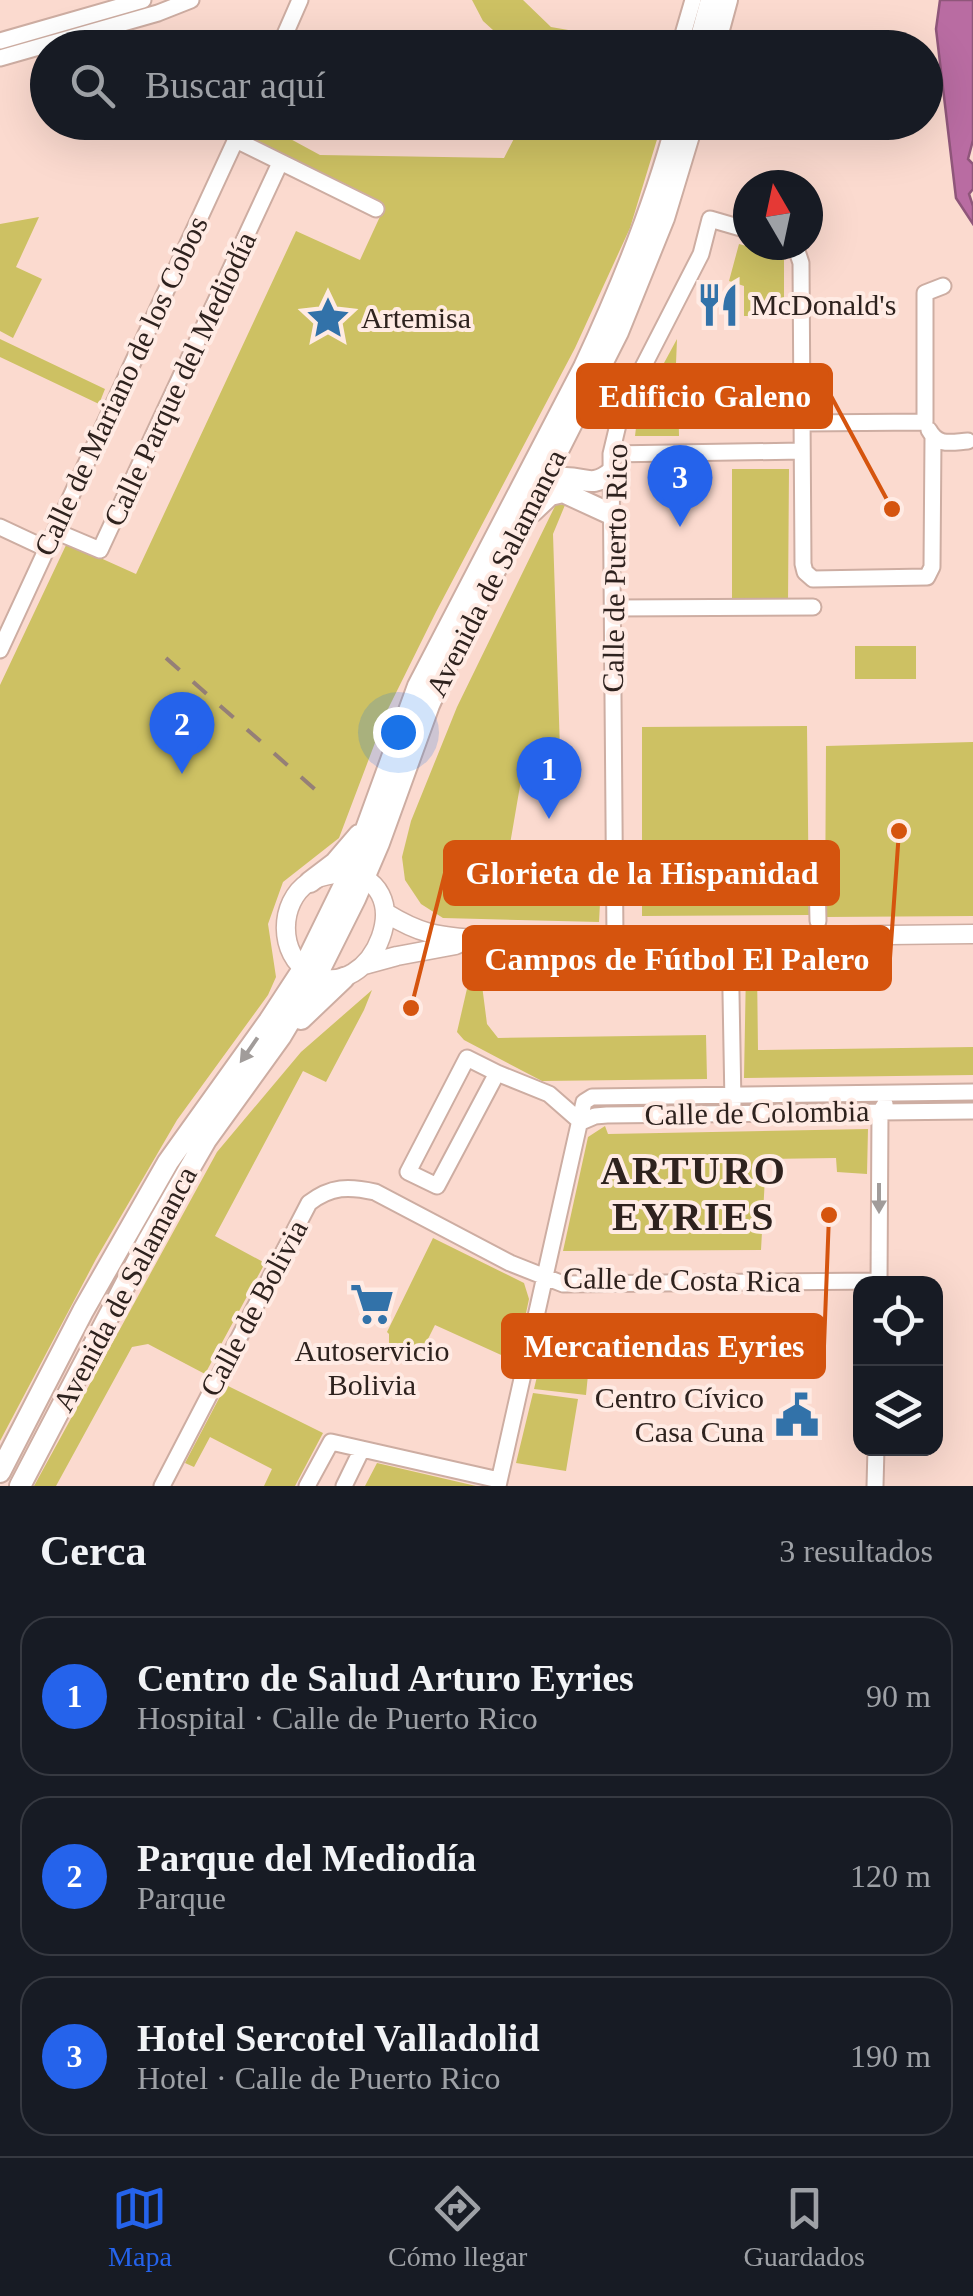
<!DOCTYPE html>
<html lang="es">
<meta charset="utf-8">
<style>
:root{--surface:#171b24;--page:#20242c;--text:#f1f3f6;--muted:#9ea1a6;--line:#363941;--accent:#2563eb}
body{margin:0;font-family:Georgia,serif;background:var(--page);color:var(--text)}
.controls{position:absolute;right:30px;bottom:30px;display:grid;overflow:hidden;border-radius:20px;box-shadow:0 10px 40px #0002}
.controls button{width:90px;height:90px;display:grid;place-items:center;padding:0;border:0;border-bottom:2px solid var(--line);background:var(--surface);color:var(--text);font:50px sans-serif}
.compass{position:absolute;left:733px;top:170px;width:90px;height:90px;border-radius:50%;background:var(--surface);box-shadow:0 10px 40px #0002;rotate:351deg}
.you{position:absolute;left:398px;top:732px;width:35px;height:35px;margin:-25px;border:8px solid #fff;border-radius:50%;background:#1a73e8;box-shadow:0 0 0 15px #1a73e833}
.badge{display:grid;place-items:center;width:65px;height:65px;border-radius:50%;background:var(--accent);color:#fff;font-size:32px;font-weight:700}
.pin{position:absolute;translate:-50% -82px;filter:drop-shadow(0 2px 5px #0008)}
.pin::after{content:'';position:absolute;top:52px;width:35px;height:30px;background:inherit;clip-path:polygon(0 0,100% 0,50% 100%)}
.list{margin:0;padding:0;list-style:none}
h2{display:flex;justify-content:space-between;align-items:center;height:130px;margin:0;padding:0 40px;font-size:42px}
h2 small{font-size:32px;font-weight:400;color:var(--muted)}
.list li{display:grid;grid-template-columns:65px 1fr auto;gap:30px;align-items:center;box-sizing:border-box;height:160px;margin:0 20px 20px;padding:0 20px;border:2px solid var(--line);border-radius:30px}
.list b{display:block;font-size:38px;white-space:nowrap}
.list p{margin:0;font-size:32px;white-space:nowrap;color:var(--muted)}
.list em{font-size:32px;font-style:normal;color:var(--muted)}
.icon{flex:none;width:55px;height:55px;fill:none;stroke:currentColor;stroke-width:2;stroke-linecap:round;stroke-linejoin:round}
.map{position:relative;flex:none;width:973px;height:1486px;overflow:hidden}
.search{position:absolute;background:var(--surface);box-shadow:0 10px 40px #0002;left:30px;right:30px;top:30px;height:110px;display:flex;align-items:center;gap:25px;box-sizing:border-box;padding:0 35px;border-radius:55px;color:var(--muted);font-size:38px}
.sheet{height:670px;background:var(--surface)}
nav{display:flex;justify-content:space-around;align-items:center;box-sizing:border-box;height:140px;border-top:2px solid var(--line);background:var(--surface);font-size:28px;color:var(--muted)}
nav a{display:grid;justify-items:center;gap:5px}
nav .on{color:var(--accent)}
.map>svg:first-child{display:block}
</style>
<div class="map">
<svg width="973" height="1486" viewBox="0 0 973 1486">
<rect width="100%" height="100%" fill="#fbdacf"/>
<path fill="#cdc163" d="M 472,0 L 523,0 L 551,27 L 666,47 L 509,47 L 504,40 L 483,21 Z
M 261,123 L 320,155 L 504,158 L 522,123 L 662,123 L 630,228 L 575,348 L 436,612 L 387,711 L 339,838 L 283,882 L 268,924 L 276,977 L 268,995 L 177,1120 L 96,1259 L 0,1441 L 0,685 L 67,543 L 136,574 L 296,231 L 360,260 L 383,210 L 250,147 Z
M 39,217 L 16,267 L 42,279 L 13,338 L 0,331 L 0,224 Z
M 739,244 L 784,256 L 784,316 L 744,316 L 744,286 L 729,281 Z
M 0,339 L 105,389 L 99,404 L 0,357 Z
M 677,339 L 675,388 L 678,389 L 679,436 L 635,436 L 638,411 Z
M 732,469 L 789,469 L 788,602 L 732,602 Z
M 556,504 L 565,505 L 553,534 L 560,750 L 526,751 L 504,879 L 527,882 L 533,854 L 560,854 L 561,865 L 602,865 L 599,922 L 443,918 L 421,904 L 405,880 L 402,857 L 411,821 L 457,707 Z
M 855,646 L 916,646 L 916,679 L 855,679 Z
M 807,726 L 809,915 L 642,916 L 642,727 Z
M 973,742 L 973,916 L 825,917 L 826,746 Z
M 479,962 L 487,1024 L 498,1038 L 706,1035 L 707,1079 L 542,1081 L 464,1040 L 457,1032 L 472,967 Z
M 757,968 L 758,1050 L 973,1047 L 973,1075 L 744,1078 L 746,969 Z
M 372,990 L 364,1010 L 326,1082 L 303,1071 L 215,1236 L 265,1263 L 205,1374 L 148,1344 L 132,1347 L 56,1486 L 34,1486 L 217,1152 L 301,1052 Z
M 605,1126 L 608,1134 L 868,1129 L 867,1174 L 837,1172 L 836,1158 L 766,1159 L 761,1250 L 563,1251 L 588,1137 Z
M 433,1238 L 524,1283 L 529,1299 L 515,1365 L 510,1359 L 435,1325 L 418,1359 L 389,1345 L 389,1334 L 387,1332 Z
M 551,1318 L 593,1324 L 586,1395 L 534,1389 Z
M 226,1385 L 323,1433 L 295,1486 L 264,1486 L 272,1469 L 210,1437 L 194,1467 L 185,1463 Z
M 533,1393 L 578,1399 L 566,1471 L 516,1463 Z
M 377,1463 L 476,1486 L 365,1486 Z"/>
<path fill="#b96ca2" stroke="#8f567a" stroke-width="2.5" d="M 940,0 L 973,0 L 973,140 L 968,159 L 973,164 L 973,189 L 969,194 L 973,206 L 973,224 L 956,198 L 936,29 Z"/>
<g fill="none" stroke-linecap="round" stroke-linejoin="round">
<g stroke="#cdada2" stroke-width="19">
<path id="minor" d="M 0,41 L 143,0
M 279,48 L 300,0
M 679,48 L 693,0
M 0,58 L 158,13 L 191,0
M 236,140 L 376,209
M 791,245 L 797,251 L 801,263 L 803,564 L 805,572 L 813,579 L 927,577 L 932,567 L 933,438
M 802,423 L 925,422 L 925,293 L 943,286
M 929,430 C 938,447 952,442 968,441
M 611,454 L 802,451
M 0,527 L 47,549
M 55,531 L 100,550 L 280,163
M 614,608 L 813,607
M 0,650 L 244,122
M 817,874 L 818,921
M 730,938 L 733,1104
M 615,939 L 611,454 L 622,408 L 701,254 L 710,219 L 748,230
M 467,1058 L 497,1073 L 437,1186 L 408,1172 Z
M 497,1073 L 549,1094 L 581,1122
M 581,1122 L 595,1116 L 607,1115 L 973,1111
M 879,1284 L 880,1112 L 885,1104
M 162,1486 L 309,1203 C 331,1186 349,1186 375,1192 L 510,1263 L 563,1284 L 879,1281
M 307,1486 L 331,1442 L 499,1480
M 344,1486 L 362,1449
M 498,1486 L 584,1102 L 592,1097 L 973,1092
M 875,1486 L 876,1448"/>
</g>
<g stroke="#cdada2" stroke-width="21">
<path id="major" d="M 339,873 C 427,875 372,1009 310,973 C 278,955 278,902 309,882 C 318,876 329,875 339,873 Z
M 386,913 C 425,937 441,936 485,940 L 973,934
M 364,965 L 397,956 L 456,945"/>
</g>
<g stroke="#cdada2" stroke-width="24">
<path id="highway" d="M 698,48 L 711,0
M 714,48 L 727,0
M 538,483 C 546,481 555,478 564,478 C 585,477 591,489 612,472
M 533,511 L 550,495 L 563,492 L 613,515
M 310,882 L 335,863 L 359,835
M 301,1019 L 344,978
M 0,1472 L 83,1311 L 168,1162 L 269,1021 L 303,969 L 350,873 L 418,686 L 584,367 C 621,288 654,207 677,122
M 20,1486 L 148,1241 L 188,1171 L 206,1140 L 281,1036 L 316,977 L 355,899 L 379,843 L 429,705 L 465,625 L 524,518 L 618,332 L 664,218 L 693,122"/>
</g>
<use href="#minor" stroke="#fff" stroke-width="15"/>
<use href="#major" stroke="#fff" stroke-width="18"/>
<use href="#highway" stroke="#fff" stroke-width="20"/>
<path stroke="#957f77" stroke-width="4" stroke-dasharray="18 18" stroke-linecap="butt" d="M 166,658 L 327,800"/>
</g>
<defs><path id="oneway-solid" d="M-6-.8H1V-3.2L6.5 0L1 3.2V.8H-6Z" transform="scale(2.5)"/></defs>
<g fill="#a19c9a">
<use href="#oneway-solid" transform="translate(249 1050) rotate(125)"/>
<use href="#oneway-solid" transform="translate(879 1198) rotate(90)"/>
</g>
<defs>
<g id="restaurant-bare" transform="scale(3.45)"><path d="M-5-6h1v4h1v-4h1v4h1v-4h1v5L-1.5 .5V6h-2V.5L-5-1ZM5-6V6H3V1.5H1.5Q1.5-4 5-6Z" fill="#3272a9" stroke="#ffebe4" stroke-width="2.5" paint-order="stroke"/></g>
<g id="sight-bare" transform="scale(3.45)"><path d="M0-6L1.8-2.2L6-1.7L2.9 1.2L3.7 5.4L0 3.3L-3.7 5.4L-2.9 1.2L-6-1.7L-1.8-2.2Z" fill="#3272a9" stroke="#ffebe4" stroke-width="2.5" paint-order="stroke"/></g>
<g id="supermarket-bare" transform="scale(3.45)"><path d="M-6-5.5h2.5l.6 2H6L4.5 2H-2.5L-4.4-4H-6ZM-1.5 3.2a1.3 1.3 0 1 0 .1 0ZM3 3.2a1.3 1.3 0 1 0 .1 0Z" fill="#3272a9" stroke="#ffebe4" stroke-width="2.5" paint-order="stroke"/></g>
<g id="civic-bare" transform="scale(3.45)"><path d="M-.6-6.5H3V-4.5H.6V-3L4-1V1h2V6H-6V1h2V-1L-.6-3ZM-1.2 2.5V6h2.4V2.5Z" fill="#3272a9" stroke="#ffebe4" stroke-width="2.5" paint-order="stroke"/></g>
</defs>
<g fill-rule="evenodd">
<use href="#restaurant-bare" x="718" y="305"/>
<use href="#sight-bare" x="328" y="318"/>
<use href="#supermarket-bare" x="372" y="1304"/>
<use href="#civic-bare" x="797" y="1415"/>
</g>
<g text-anchor="middle" stroke-width="8" stroke-linejoin="round" paint-order="stroke">
<g font-size="30" fill="#2e221e" stroke="#ffebe4" text-anchor="start">
<text x="751" y="315">McDonald's</text>
<text x="361" y="328">Artemisa</text>
<text x="372" y="1361" text-anchor="middle">Autoservicio<tspan x="372" dy="34">Bolivia</tspan></text>
<text x="764" y="1408" text-anchor="end">Centro Cívico<tspan x="764" dy="34">Casa Cuna</tspan></text>
</g>
<g font-size="30" fill="#2e221e" stroke="#ffebe4">
<text transform="translate(180 379) rotate(-65)" y="10">Calle Parque del Mediodía</text>
<text transform="translate(121 386) rotate(-65)" y="10">Calle de Mariano de los Cobos</text>
<text transform="translate(615 568) rotate(-89)" y="10">Calle de Puerto Rico</text>
<text transform="translate(496 573) rotate(-63)" y="10">Avenida de Salamanca</text>
<text transform="translate(757 1113) rotate(-1)" y="10">Calle de Colombia</text>
<text transform="translate(682 1280) rotate(1)" y="10">Calle de Costa Rica</text>
<text transform="translate(125 1289) rotate(-62)" y="10">Avenida de Salamanca</text>
<text transform="translate(254 1308) rotate(-62)" y="10">Calle de Bolivia</text>
</g>
<g font-size="40" font-weight="bold" letter-spacing="2.5" fill="#2e221e" stroke="#ffebe4">
<text x="694" y="1184">ARTURO<tspan x="694" dy="46">EYRIES</tspan></text>
</g>
</g>
<path fill="none" stroke="#d5540e" stroke-width="4" d="M892 509L831 396M411 1008L445 873M899 831L890 958M829 1215L824 1346"/>
<g fill="#d5540e" stroke="#ffebe4" stroke-width="4">
<circle cx="892" cy="509" r="10"/>
<circle cx="411" cy="1008" r="10"/>
<circle cx="899" cy="831" r="10"/>
<circle cx="829" cy="1215" r="10"/>
</g>
<g fill="#d5540e" stroke="#d5540e" stroke-width="4">
<rect x="578" y="365" width="253" height="62" rx="10"/>
<rect x="445" y="842" width="393" height="62" rx="10"/>
<rect x="464" y="927" width="426" height="62" rx="10"/>
<rect x="503" y="1315" width="321" height="62" rx="10"/>
</g>
<g font-size="32" text-anchor="middle" font-weight="bold" fill="#fff">
<text x="705" y="407">Edificio Galeno</text>
<text x="642" y="884">Glorieta de la Hispanidad</text>
<text x="677" y="970">Campos de Fútbol El Palero</text>
<text x="664" y="1357">Mercatiendas Eyries</text>
</g>
</svg>
<div class="controls">
<button><svg class="icon" aria-label="locate" viewBox="0 0 24 24"><circle cx="12" cy="12" r="6"/><path d="M12 2v4M12 18v4M2 12h4M18 12h4"/></svg></button>
<button><svg class="icon" aria-label="layers" viewBox="0 0 24 24"><path d="M12 4l9 5-9 5-9-5zM3 14l9 5 9-5"/></svg></button>
</div>
<svg class="compass" viewBox="-18 -18 36 36"><path d="M0-13l5 13h-10z" fill="#e53935"/><path d="M0 13l5-13h-10z" fill="#9ea1a6"/></svg>
<div class="you"></div>
<div class="pin badge" style="left:549px;top:819px">1</div>
<div class="pin badge" style="left:182px;top:774px">2</div>
<div class="pin badge" style="left:680px;top:527px">3</div>
<div class="search"><svg class="icon" aria-label="search" viewBox="0 0 24 24"><circle cx="10" cy="10" r="6"/><path d="M15 15l6 6"/></svg>Buscar aquí</div>
</div>
<section class="sheet">
<h2>Cerca<small>3 resultados</small></h2>
<ul class="list">
<li><span class="badge">1</span><div><b>Centro de Salud Arturo Eyries</b><p>Hospital · Calle de Puerto Rico</p></div><em>90 m</em></li>
<li><span class="badge">2</span><div><b>Parque del Mediodía</b><p>Parque</p></div><em>120 m</em></li>
<li><span class="badge">3</span><div><b>Hotel Sercotel Valladolid</b><p>Hotel · Calle de Puerto Rico</p></div><em>190 m</em></li>
</ul>
</section>
<nav>
<a class="on"><svg class="icon" aria-label="map" viewBox="0 0 24 24"><path d="M3 6l6-2 6 2 6-2v14l-6 2-6-2-6 2zM9 4v14M15 6v14"/></svg>Mapa</a>
<a><svg class="icon" aria-label="directions" viewBox="0 0 24 24"><path d="M12 3l9 9-9 9-9-9zM9 14v-3h6M13 9l2 2-2 2"/></svg>Cómo llegar</a>
<a><svg class="icon" aria-label="saved" viewBox="0 0 24 24"><path d="M7 4h10v16l-5-4-5 4z"/></svg>Guardados</a>
</nav>
